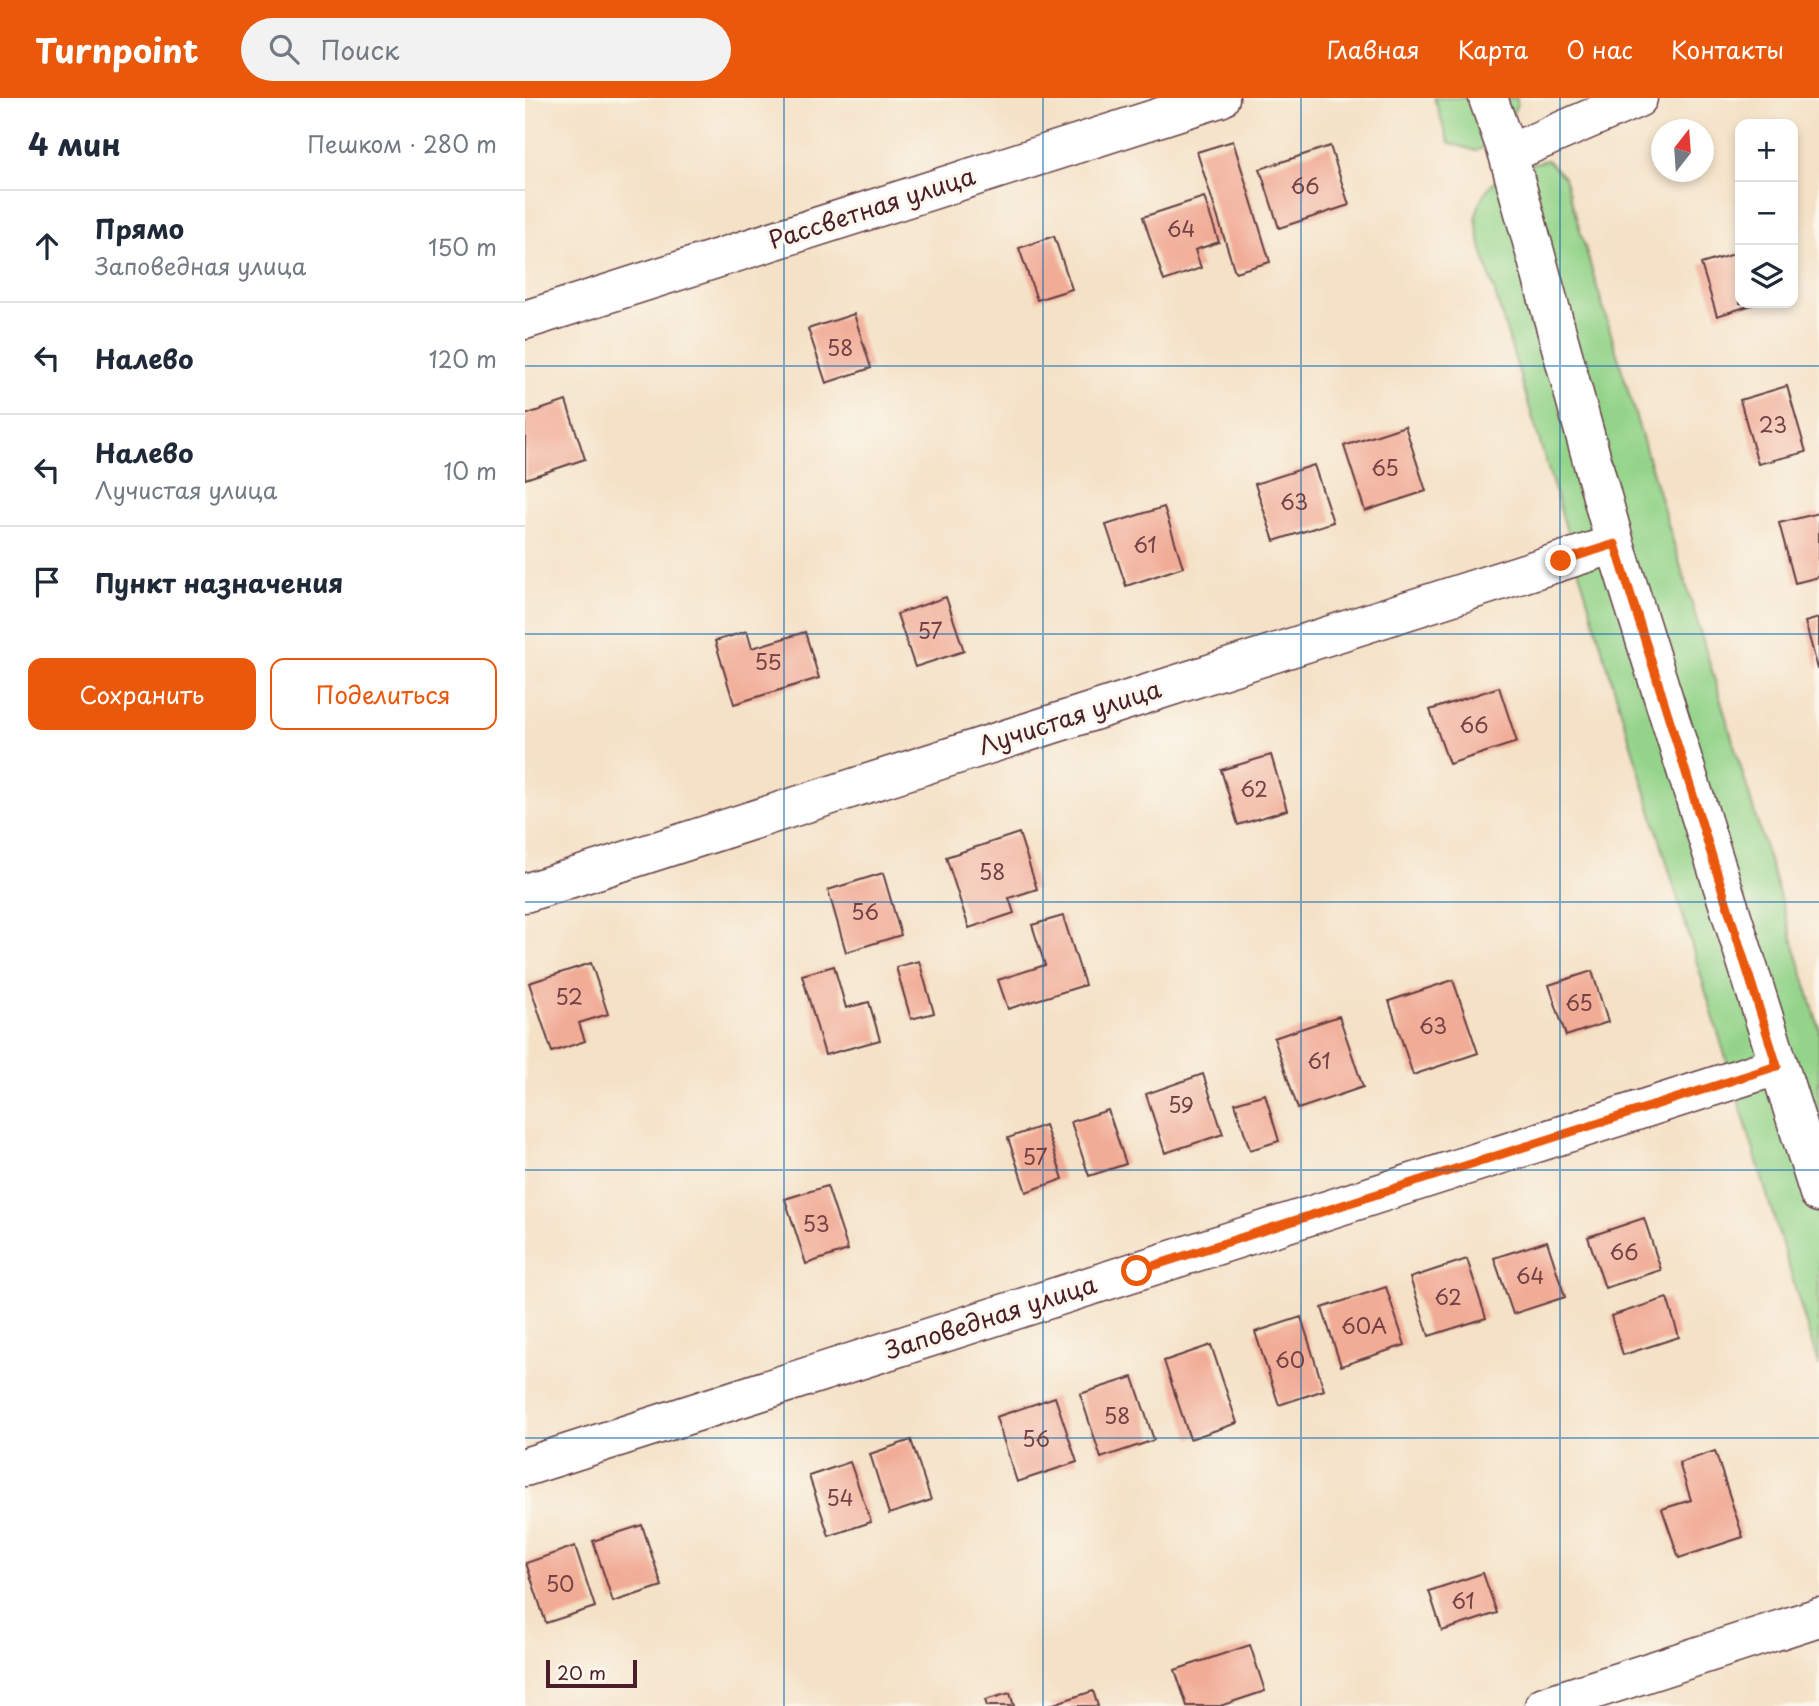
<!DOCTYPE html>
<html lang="ru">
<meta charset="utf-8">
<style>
:root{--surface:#fff;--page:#f2f2f3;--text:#1f2937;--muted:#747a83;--line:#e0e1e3;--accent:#ea580c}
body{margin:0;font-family:"Playpen Sans",sans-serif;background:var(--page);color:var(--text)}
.controls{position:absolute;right:21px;top:21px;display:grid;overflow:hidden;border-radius:14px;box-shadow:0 4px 10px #0003}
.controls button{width:63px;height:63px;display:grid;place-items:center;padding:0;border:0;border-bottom:2px solid var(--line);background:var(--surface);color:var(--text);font:35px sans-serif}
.compass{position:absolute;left:1126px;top:21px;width:63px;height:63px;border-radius:50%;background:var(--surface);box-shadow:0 4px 10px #0003;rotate:17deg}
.scale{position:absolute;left:21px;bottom:18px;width:91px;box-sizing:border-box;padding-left:7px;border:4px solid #4a1f2b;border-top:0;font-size:19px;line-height:24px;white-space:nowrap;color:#4a1f2b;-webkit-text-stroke:5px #fbf7ec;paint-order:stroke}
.stop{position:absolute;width:21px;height:21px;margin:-16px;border:5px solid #ea580c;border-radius:50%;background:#fff}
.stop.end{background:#ea580c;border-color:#fff;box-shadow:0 2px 7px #0008}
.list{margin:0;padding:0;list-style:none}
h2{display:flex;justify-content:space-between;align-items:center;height:91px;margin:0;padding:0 28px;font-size:30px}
h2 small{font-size:23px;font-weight:400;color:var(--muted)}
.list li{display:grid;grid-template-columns:46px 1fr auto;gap:21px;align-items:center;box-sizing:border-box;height:112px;padding:0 28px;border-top:2px solid var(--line)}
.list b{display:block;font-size:26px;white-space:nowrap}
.list p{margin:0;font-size:23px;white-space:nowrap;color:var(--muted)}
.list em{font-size:23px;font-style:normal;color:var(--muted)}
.actions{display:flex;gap:14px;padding:21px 28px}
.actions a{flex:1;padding:16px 0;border:2px solid var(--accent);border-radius:14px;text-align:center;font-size:24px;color:var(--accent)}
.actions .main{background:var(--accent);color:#fff}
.icon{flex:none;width:38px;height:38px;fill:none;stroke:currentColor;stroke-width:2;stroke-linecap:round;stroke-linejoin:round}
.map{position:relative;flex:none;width:1294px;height:1608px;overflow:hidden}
header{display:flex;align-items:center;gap:42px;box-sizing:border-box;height:98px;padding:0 35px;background:var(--accent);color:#fff}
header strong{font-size:33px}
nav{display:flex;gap:38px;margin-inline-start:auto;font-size:24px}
.search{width:490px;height:63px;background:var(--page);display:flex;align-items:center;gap:18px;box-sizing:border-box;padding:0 24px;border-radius:38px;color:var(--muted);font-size:26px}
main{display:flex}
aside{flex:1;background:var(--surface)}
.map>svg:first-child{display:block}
</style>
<header>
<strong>Turnpoint</strong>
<div class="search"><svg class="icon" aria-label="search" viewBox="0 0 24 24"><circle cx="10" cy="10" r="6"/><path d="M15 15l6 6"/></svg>Поиск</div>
<nav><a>Главная</a><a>Карта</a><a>О нас</a><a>Контакты</a></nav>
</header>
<main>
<aside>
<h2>4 мин<small>Пешком · 280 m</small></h2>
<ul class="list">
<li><svg class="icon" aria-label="ahead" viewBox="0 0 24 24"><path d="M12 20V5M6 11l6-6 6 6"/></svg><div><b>Прямо</b><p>Заповедная улица</p></div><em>150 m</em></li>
<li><svg class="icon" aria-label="left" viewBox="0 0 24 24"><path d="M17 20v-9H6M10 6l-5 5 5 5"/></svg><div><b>Налево</b></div><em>120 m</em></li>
<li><svg class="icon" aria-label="left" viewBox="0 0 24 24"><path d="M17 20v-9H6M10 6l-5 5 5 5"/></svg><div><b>Налево</b><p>Лучистая улица</p></div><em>10 m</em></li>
<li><svg class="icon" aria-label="arrive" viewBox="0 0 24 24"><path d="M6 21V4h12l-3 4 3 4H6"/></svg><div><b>Пункт назначения</b></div></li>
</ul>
<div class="actions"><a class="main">Сохранить</a><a>Поделиться</a></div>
</aside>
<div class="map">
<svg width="1294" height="1608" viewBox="0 0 1294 1608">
<rect width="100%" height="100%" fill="#fbf7ec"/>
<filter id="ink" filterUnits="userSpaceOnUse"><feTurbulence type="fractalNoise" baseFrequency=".0143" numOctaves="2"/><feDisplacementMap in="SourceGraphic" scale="14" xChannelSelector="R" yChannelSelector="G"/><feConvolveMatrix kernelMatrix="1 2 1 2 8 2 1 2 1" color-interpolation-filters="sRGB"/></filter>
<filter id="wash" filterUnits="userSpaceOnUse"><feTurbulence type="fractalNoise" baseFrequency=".00686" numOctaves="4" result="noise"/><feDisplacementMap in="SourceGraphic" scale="28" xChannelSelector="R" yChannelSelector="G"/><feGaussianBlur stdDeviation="1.57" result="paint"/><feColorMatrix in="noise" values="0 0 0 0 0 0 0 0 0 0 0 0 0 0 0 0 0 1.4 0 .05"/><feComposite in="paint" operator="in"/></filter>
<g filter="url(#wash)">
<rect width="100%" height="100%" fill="#f4e1c6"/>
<path fill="#94d48a" stroke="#6f7a5a" stroke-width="2" d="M 909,0 L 992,0 L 992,6 L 978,39 L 951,53 L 924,45 Z
M 1022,62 L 1039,79 L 1294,930 L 1294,1269 L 957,152 C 955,141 949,124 952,114 C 961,77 990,69 1022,62 Z"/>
<g id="blocks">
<path fill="#f1ac96" d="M 708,43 L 745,164 L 710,174 L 672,54 Z
M 805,48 L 824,107 L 754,130 L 735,71 Z
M 679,99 L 694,144 L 670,152 L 676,170 L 639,183 L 618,119 Z
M 529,138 L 547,191 L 512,202 L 494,150 Z
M 1215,154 L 1215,205 L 1233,205 L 1192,218 L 1176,166 Z
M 329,216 L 346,270 L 301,285 L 283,231 Z
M 1262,288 L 1281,354 L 1233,366 L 1215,302 Z
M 41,303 L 60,361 L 0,381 L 0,317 Z
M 880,328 L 901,393 L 840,413 L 819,348 Z
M 789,367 L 808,424 L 749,443 L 730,386 Z
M 639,409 L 658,469 L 601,488 L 581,427 Z
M 1294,415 L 1294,479 L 1270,485 L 1254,425 Z
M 421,499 L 439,553 L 390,569 L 372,516 Z
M 1294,520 L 1294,571 L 1293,571 L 1280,524 Z
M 222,533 L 227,550 L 280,534 L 294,580 L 209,606 L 190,543 Z
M 974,589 L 992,644 L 924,666 L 905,612 Z
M 746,657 L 762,712 L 713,727 L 696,672 Z
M 494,735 L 512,791 L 484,800 L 489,815 L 444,830 L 421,759 Z
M 358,775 L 376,837 L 321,854 L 303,792 Z
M 538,818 L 560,887 L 483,911 L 473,882 L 520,867 L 507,827 Z
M 394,863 L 409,915 L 386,921 L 371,869 Z
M 66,865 L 83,916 L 54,925 L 60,943 L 27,954 L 4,885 Z
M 309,868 L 321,910 L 344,904 L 355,942 L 300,957 L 277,877 Z
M 1067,873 L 1083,924 L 1041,938 L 1024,887 Z
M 928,882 L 953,955 L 888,977 L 864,903 Z
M 814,918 L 838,989 L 773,1011 L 749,940 Z
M 678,976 L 698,1036 L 640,1055 L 621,996 Z
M 740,996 L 754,1043 L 725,1052 L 710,1005 Z
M 583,1012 L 601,1066 L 564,1078 L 546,1024 Z
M 520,1027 L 538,1081 L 501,1094 L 483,1040 Z
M 302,1088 L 323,1152 L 281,1166 L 260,1101 Z
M 1119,1120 L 1136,1172 L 1080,1190 L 1063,1139 Z
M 1022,1143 L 1040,1199 L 988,1216 L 969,1160 Z
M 942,1161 L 961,1220 L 904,1238 L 885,1180 Z
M 861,1189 L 880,1247 L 816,1268 L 797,1210 Z
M 1142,1200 L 1154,1239 L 1098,1257 L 1086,1218 Z
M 776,1219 L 799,1292 L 754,1307 L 730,1234 Z
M 686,1247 L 712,1325 L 665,1341 L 639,1263 Z
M 608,1279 L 629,1342 L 576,1360 L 555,1296 Z
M 530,1299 L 552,1364 L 492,1384 L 471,1319 Z
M 386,1342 L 406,1402 L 364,1416 L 345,1356 Z
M 1190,1353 L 1218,1439 L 1154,1460 L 1137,1411 L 1166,1402 L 1154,1365 Z
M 325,1364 L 346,1424 L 304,1438 L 284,1378 Z
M 117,1427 L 137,1488 L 88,1504 L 68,1443 Z
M 50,1448 L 70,1509 L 21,1525 L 1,1465 Z
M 958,1475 L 972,1515 L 917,1533 L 904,1493 Z
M 725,1547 L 740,1593 L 695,1608 L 662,1608 L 650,1572 Z
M 568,1593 L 573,1608 L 525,1608 L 525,1607 Z
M 485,1595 L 489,1608 L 462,1608 L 460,1602 Z"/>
</g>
</g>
<g filter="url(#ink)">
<use href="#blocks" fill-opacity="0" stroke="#643c42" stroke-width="2"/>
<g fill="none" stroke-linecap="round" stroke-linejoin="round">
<g stroke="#643c42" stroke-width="41">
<path id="minor" d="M 963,0 L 983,56 L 1090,446 L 1294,1095
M 983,56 L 1113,0
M 0,222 L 695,0
M 0,795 L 1090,446
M 0,1369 L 1252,968
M 1019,1608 L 1294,1519"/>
</g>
<use href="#minor" stroke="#fff" stroke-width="38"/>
</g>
</g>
<g fill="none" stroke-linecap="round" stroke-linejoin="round" filter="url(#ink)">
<path stroke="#ea580c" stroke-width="9" d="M 612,1173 L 1252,968 L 1090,446 L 1036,463"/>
</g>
<path fill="none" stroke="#1f6fb2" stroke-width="2" stroke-opacity="0.55" d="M 259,0 L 259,1608M 518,0 L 518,1608M 776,0 L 776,1608M 1035,0 L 1035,1608M 0,268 L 1294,268M 0,536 L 1294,536M 0,804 L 1294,804M 0,1072 L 1294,1072M 0,1340 L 1294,1340"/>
<g text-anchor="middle" stroke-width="6" stroke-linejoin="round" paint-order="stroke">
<g font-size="21" fill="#744246">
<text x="780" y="96">66</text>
<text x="656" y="139">64</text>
<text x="315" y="258">58</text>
<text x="1248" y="335">23</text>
<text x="860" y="378">65</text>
<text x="769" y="412">63</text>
<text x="620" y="455">61</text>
<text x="405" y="541">57</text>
<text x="243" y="572">55</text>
<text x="949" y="635">66</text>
<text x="729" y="699">62</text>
<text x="467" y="782">58</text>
<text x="340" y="822">56</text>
<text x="44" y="907">52</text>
<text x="1054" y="913">65</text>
<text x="908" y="936">63</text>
<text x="794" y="971">61</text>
<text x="656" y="1015">59</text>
<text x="510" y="1067">57</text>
<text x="291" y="1134">53</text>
<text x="1099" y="1162">66</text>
<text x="1005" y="1186">64</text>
<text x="923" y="1207">62</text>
<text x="839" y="1236">60А</text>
<text x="765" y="1270">60</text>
<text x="592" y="1326">58</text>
<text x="511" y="1349">56</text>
<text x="315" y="1408">54</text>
<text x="35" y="1494">50</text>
<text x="938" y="1511">61</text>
</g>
<g font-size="24" fill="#4a1f2b" stroke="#fbf7ec">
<text transform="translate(347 111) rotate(-18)" y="8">Рассветная улица</text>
<text transform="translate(545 620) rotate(-18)" y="8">Лучистая улица</text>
<text transform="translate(466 1220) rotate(-18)" y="8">Заповедная улица</text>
</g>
</g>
</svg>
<div class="controls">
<button>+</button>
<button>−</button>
<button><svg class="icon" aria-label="layers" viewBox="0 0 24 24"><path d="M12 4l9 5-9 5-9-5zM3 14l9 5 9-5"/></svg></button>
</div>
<svg class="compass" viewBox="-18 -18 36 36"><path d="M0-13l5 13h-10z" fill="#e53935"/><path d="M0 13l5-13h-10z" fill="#747a83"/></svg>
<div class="scale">20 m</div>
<div class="stop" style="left:612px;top:1173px"></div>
<div class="stop end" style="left:1036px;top:463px"></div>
</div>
</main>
